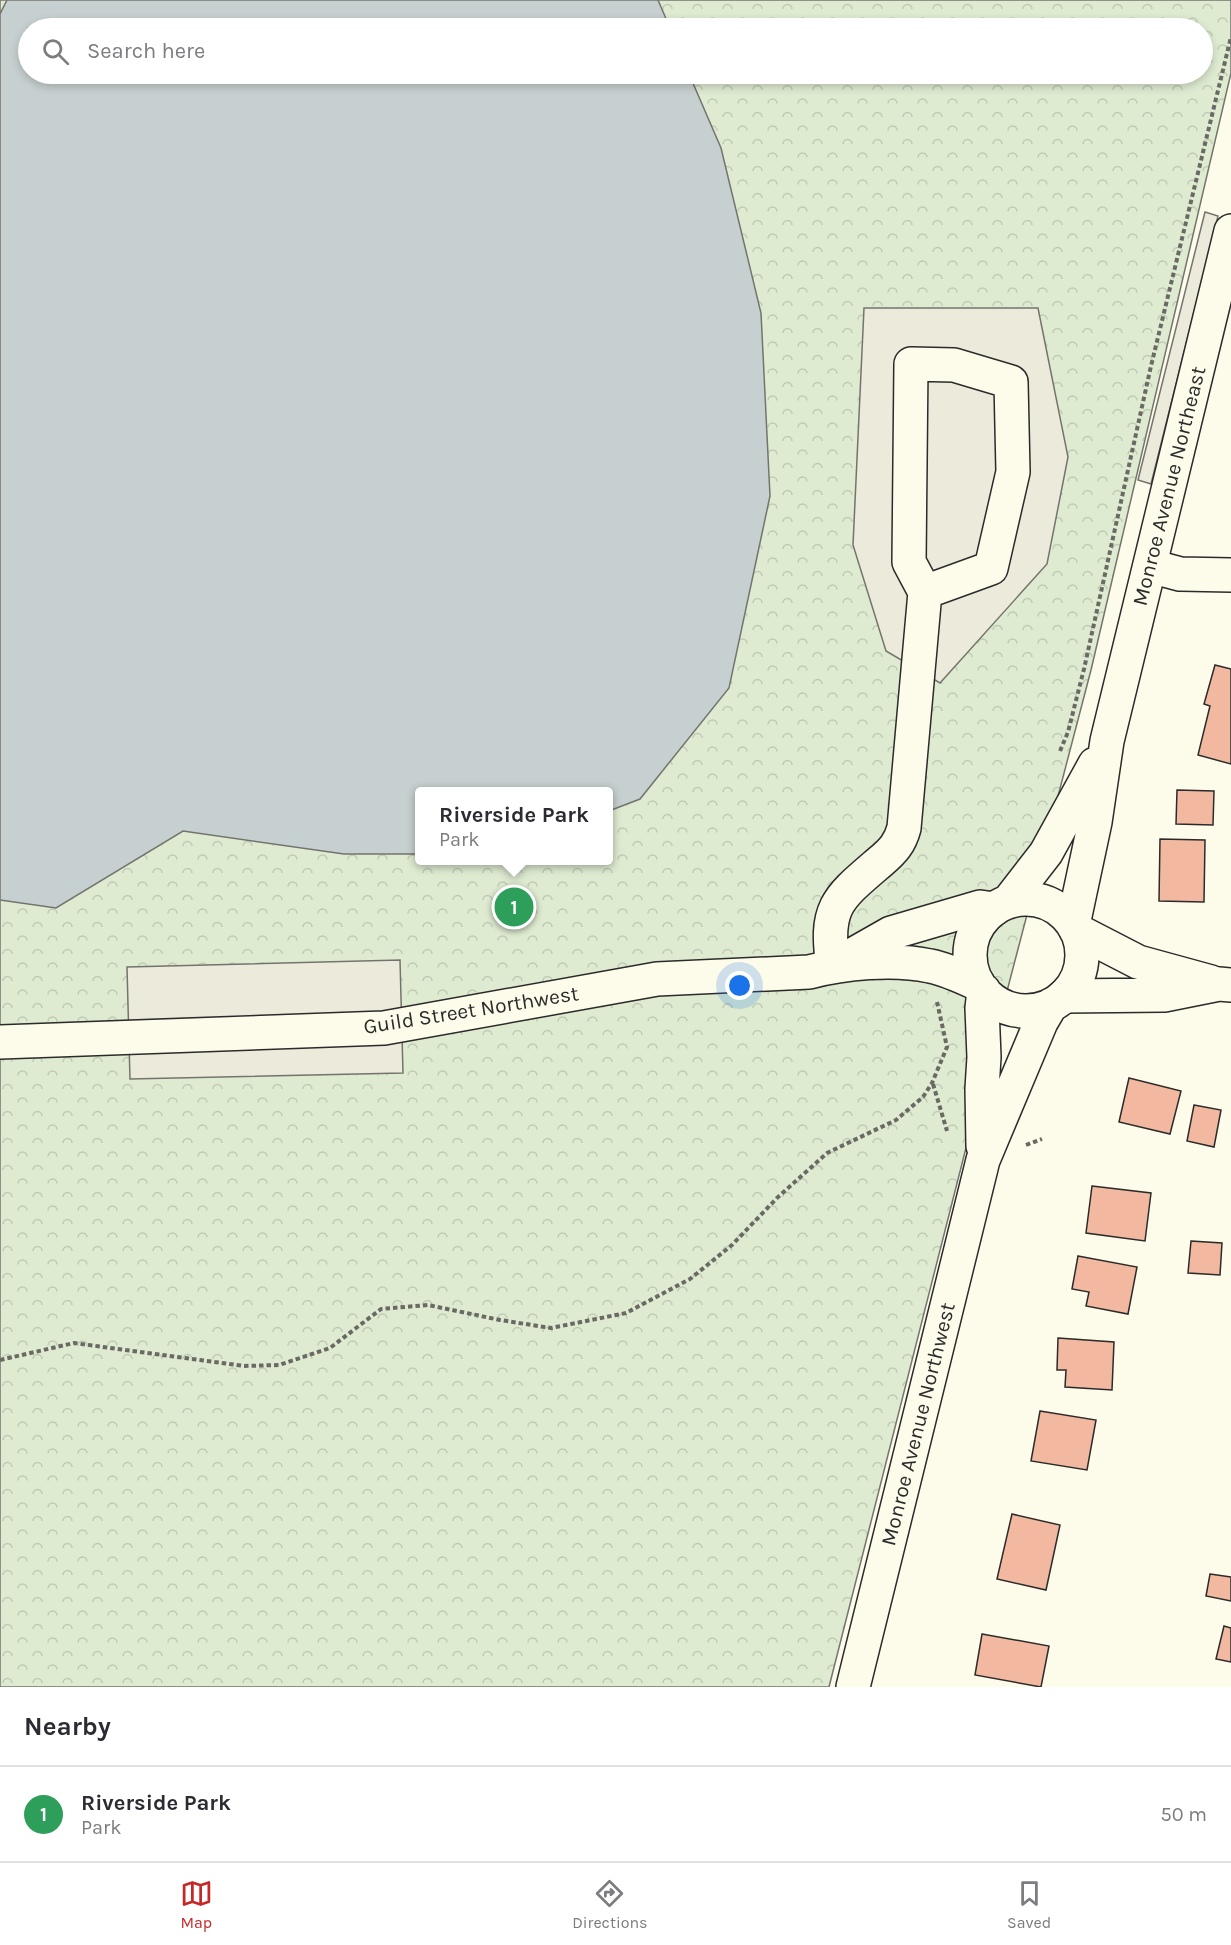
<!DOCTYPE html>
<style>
:root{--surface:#fff;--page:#f2f2f3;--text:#2b2b33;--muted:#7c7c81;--line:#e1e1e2;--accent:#c62828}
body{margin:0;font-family:Karla,sans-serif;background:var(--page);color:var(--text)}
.you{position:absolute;left:740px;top:986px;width:21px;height:21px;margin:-15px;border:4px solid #fff;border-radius:50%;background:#1a73e8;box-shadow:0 0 0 9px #1a73e833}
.badge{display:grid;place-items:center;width:39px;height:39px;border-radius:50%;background:var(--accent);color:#fff;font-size:20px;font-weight:700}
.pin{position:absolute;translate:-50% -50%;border:3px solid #fff;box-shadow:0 2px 6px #0006}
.popup{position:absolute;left:415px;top:787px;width:198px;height:78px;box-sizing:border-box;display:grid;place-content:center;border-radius:6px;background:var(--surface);filter:drop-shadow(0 2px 4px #0005);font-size:20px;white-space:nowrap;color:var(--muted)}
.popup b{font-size:22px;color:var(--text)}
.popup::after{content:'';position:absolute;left:50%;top:100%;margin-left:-12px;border:12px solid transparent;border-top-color:var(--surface)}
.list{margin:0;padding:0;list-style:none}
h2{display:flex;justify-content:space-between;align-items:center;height:78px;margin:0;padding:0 24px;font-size:26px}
h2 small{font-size:20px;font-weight:400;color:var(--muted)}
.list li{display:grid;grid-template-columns:39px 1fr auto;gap:18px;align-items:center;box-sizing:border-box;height:96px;padding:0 24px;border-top:2px solid var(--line)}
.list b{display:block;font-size:22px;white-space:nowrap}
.list p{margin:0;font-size:20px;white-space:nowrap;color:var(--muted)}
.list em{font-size:20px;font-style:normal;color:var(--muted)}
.icon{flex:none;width:33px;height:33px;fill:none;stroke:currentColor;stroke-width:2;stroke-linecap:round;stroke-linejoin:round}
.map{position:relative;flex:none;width:1231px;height:1687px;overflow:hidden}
.search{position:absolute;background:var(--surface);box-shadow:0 3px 9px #0003;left:18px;right:18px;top:18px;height:66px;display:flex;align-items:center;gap:15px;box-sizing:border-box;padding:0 21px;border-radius:33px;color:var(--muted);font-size:22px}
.sheet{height:174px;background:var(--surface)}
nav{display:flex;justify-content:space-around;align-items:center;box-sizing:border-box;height:84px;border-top:2px solid var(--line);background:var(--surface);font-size:16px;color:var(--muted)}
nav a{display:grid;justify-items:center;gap:3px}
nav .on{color:var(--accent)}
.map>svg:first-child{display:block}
</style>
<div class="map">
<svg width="1231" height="1687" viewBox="0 0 1231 1687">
<defs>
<pattern id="forest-crowns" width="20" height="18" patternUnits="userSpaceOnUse" patternTransform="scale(1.5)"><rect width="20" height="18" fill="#deebd1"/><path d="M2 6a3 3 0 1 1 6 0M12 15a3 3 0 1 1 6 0" fill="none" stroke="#bfcab4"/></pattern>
</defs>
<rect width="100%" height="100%" fill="#fdfbea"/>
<path fill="url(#forest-crowns)" stroke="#74746e" stroke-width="1.5" fill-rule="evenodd" d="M 0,0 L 1231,0 L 1231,73 L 1091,670 L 967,1144 L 829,1687 L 0,1687 ZM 28,28 L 1202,28 L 1202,74 L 28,74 ZM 420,792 L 608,792 L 608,860 L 420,860 Z"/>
<path fill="#eceadb" stroke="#74746e" stroke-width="1.5" d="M 1205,212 L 1218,216 L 1151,484 L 1138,480 Z
M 864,308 L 1038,308 L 1068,457 L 1047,564 L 940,683 L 886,651 L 853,545 Z
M 400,960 L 403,1073 L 130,1079 L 127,967 Z"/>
<path fill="#c7d0d0" stroke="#74746e" stroke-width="1.5" d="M 7,0 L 658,0 L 670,28 L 28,28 L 28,74 L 689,74 L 721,148 L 761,313 L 770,496 L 729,688 L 640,799 L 609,811 L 608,792 L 420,792 L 419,854 L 344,854 L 183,831 L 56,908 L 0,900 L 0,14 Z"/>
<path fill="#f2b8a0" stroke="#2b2b2b" stroke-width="1.5" d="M 1215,665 L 1231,669 L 1231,764 L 1198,755 L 1210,706 L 1204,704 Z
M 1177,790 L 1214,791 L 1213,825 L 1176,824 Z
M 1160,839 L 1205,840 L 1204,902 L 1159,901 Z
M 1129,1078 L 1181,1091 L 1170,1134 L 1119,1122 Z
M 1194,1105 L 1221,1110 L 1214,1147 L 1187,1141 Z
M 1092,1186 L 1151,1193 L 1145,1241 L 1086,1233 Z
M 1191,1241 L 1222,1243 L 1220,1275 L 1188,1273 Z
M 1078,1256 L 1137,1267 L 1128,1314 L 1086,1306 L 1089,1292 L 1072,1289 Z
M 1058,1338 L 1114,1342 L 1112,1390 L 1065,1387 L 1066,1370 L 1057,1370 Z
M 1040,1411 L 1096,1420 L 1087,1470 L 1031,1461 Z
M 1012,1514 L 1060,1525 L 1046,1590 L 997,1579 Z
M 1210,1574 L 1231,1577 L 1231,1601 L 1206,1596 Z
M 1224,1626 L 1231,1628 L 1231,1662 L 1216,1659 Z
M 982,1634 L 1049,1646 L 1041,1687 L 975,1675 Z"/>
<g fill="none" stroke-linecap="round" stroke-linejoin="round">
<g stroke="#2b2b2b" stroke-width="36">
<path id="minor" d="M 911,364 L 954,365 L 1011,382 L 1013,472 L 991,568 L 925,592 L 909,562 Z
M 1150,566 L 1180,574 L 1231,575
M 1076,930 L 1138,962 L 1211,982
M 840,962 L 891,933 L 980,907 L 994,909
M 833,966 C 824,906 838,898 881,861 C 893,851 900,843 904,828 L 925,592
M 1064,996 L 1164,995 L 1219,984 L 1231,985
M 0,1042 L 384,1028 L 657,979 L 809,972 C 844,963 893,958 930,966 C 946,969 963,977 978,984"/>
</g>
<g stroke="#2b2b2b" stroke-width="36">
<path id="major" d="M970 955a56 56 0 1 1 112 0a56 56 0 1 1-112 0Z
M 1008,902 L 1046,853 L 1095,764
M 1073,925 L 1095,822 L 1107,741 L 1231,231
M 983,1146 L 982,1089 L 984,1057 L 982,1008 L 984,991
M 853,1687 L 983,1160 L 1041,1022 L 1051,1005"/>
</g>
<path stroke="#6a6964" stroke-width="4" stroke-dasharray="4.5 3" stroke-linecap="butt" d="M 1060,751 L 1068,732 L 1084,669 L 1151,366 L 1231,37
M 933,1084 L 947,1131
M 1026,1145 L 1042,1139
M 0,1360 L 74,1343 L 244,1366 L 279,1365 L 330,1348 L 381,1309 L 428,1305 L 500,1320 L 551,1328 L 626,1313 L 690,1279 L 732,1245 L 777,1198 L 827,1153 L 896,1120 L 923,1097 L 932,1083 L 947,1047 L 937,1002"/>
<use href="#minor" stroke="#fdfbea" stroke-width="33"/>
<use href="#major" stroke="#fdfbea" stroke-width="33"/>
</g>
<g text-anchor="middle" stroke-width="4.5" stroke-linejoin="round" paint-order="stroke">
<g font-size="21" fill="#2b2b2b" stroke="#fdfbea">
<text transform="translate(1169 486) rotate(-76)" y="7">Monroe Avenue Northeast</text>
<text transform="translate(471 1010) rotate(-9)" y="7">Guild Street Northwest</text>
<text transform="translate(918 1424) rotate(-76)" y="7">Monroe Avenue Northwest</text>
</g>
</g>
</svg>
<div class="you"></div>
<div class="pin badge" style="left:514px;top:907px;background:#2e9e5b">1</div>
<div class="popup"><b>Riverside Park</b>Park</div>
<div class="search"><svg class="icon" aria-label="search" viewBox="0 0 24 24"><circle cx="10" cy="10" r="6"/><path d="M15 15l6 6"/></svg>Search here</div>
</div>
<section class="sheet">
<h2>Nearby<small></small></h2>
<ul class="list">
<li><span class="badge" style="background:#2e9e5b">1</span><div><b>Riverside Park</b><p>Park</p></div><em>50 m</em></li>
</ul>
</section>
<nav>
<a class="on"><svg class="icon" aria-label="map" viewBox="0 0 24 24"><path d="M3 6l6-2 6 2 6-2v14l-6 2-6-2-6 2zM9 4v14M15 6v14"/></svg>Map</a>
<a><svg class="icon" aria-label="directions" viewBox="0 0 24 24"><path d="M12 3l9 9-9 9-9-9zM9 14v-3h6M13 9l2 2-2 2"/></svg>Directions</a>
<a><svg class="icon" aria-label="saved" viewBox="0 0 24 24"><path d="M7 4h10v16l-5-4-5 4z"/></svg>Saved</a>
</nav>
